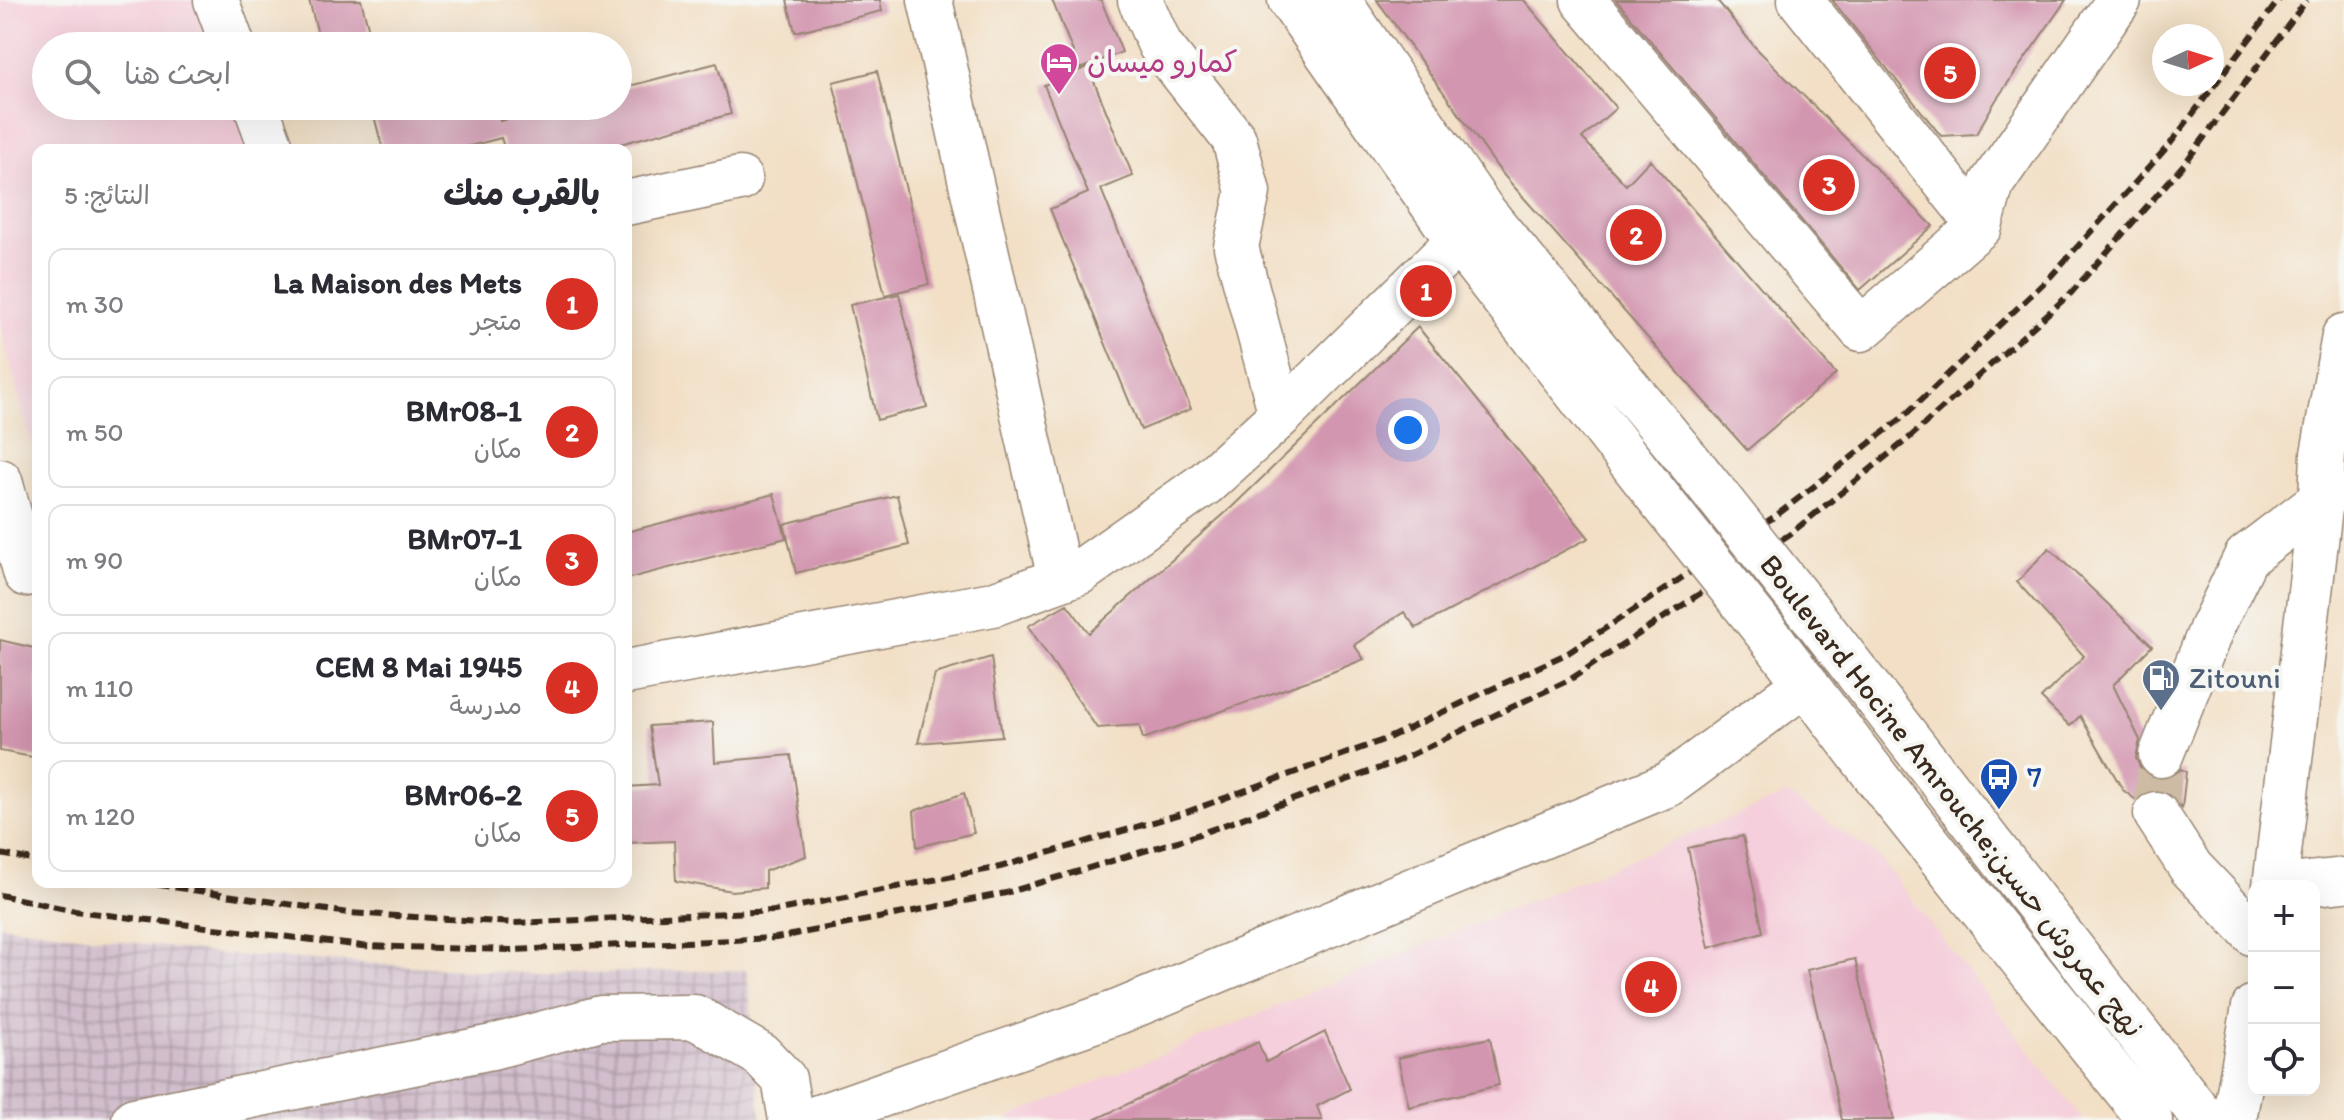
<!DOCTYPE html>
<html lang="ar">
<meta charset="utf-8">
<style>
:root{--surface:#fff;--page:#f7f7f7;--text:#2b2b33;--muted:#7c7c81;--line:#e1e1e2;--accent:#d93025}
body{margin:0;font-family:Itim,"Playpen Sans Arabic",sans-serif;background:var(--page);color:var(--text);direction:rtl}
.controls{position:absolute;right:24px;bottom:24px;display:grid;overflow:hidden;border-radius:16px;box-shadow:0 8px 32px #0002}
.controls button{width:72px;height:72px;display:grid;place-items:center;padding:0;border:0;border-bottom:2px solid var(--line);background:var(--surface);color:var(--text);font:40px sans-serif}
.compass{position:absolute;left:2152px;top:24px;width:72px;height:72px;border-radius:50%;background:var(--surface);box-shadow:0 8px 32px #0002;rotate:86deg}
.you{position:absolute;left:1408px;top:430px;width:28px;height:28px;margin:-20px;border:6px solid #fff;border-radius:50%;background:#1a73e8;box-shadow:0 0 0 12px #1a73e833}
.badge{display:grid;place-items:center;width:52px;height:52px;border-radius:50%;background:var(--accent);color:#fff;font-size:26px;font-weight:700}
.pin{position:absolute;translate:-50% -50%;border:4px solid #fff;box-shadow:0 2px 8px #0006}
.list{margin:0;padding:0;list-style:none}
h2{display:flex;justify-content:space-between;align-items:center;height:104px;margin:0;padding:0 32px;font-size:34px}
h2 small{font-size:26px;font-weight:400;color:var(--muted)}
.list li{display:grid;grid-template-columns:52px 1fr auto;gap:24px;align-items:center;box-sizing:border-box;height:112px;margin:0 16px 16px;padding:0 16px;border:2px solid var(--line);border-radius:16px}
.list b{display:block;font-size:30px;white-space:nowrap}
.list p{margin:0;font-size:26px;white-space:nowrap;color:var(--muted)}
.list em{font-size:26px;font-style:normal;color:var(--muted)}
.icon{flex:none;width:44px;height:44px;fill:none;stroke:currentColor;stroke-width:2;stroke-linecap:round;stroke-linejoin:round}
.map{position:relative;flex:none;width:2344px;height:1120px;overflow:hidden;direction:ltr}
.search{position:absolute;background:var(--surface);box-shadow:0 8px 32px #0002;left:32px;top:32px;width:600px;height:88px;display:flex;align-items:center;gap:20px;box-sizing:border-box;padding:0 28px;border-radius:44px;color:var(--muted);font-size:30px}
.panel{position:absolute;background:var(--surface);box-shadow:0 8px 32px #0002;left:32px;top:144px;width:600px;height:744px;border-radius:16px;direction:rtl}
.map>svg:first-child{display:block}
</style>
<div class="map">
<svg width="2344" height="1120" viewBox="0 0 2344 1120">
<defs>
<pattern id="industrial-grid" width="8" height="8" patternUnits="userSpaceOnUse" patternTransform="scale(2)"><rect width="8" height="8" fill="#d1bdcc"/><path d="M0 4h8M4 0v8" fill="none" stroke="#ab9aa5"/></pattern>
</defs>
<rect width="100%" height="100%" fill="#f6f6f2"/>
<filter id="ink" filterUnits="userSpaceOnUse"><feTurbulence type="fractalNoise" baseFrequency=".0125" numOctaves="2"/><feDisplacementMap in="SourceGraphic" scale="16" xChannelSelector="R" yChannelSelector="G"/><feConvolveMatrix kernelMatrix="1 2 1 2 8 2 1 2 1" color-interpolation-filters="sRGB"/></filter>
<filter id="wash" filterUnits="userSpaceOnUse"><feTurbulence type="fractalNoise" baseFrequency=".006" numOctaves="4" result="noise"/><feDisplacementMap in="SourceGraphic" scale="32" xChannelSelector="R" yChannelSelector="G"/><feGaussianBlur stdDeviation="1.8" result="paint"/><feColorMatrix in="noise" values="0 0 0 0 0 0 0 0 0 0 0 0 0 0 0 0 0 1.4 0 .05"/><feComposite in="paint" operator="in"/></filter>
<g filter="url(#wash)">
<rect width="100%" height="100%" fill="#f2dfc5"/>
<path fill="#f5cfdb" d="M 0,0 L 202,0 L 219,46 L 46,46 L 46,106 L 242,106 L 259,150 L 38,150 L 38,468 L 0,325 Z
M 1787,794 L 1878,856 L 2083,1120 L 1011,1120 L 1009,1118 Z"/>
<path fill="url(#industrial-grid)" d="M 0,925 L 219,954 L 537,974 L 747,970 L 761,1120 L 0,1120 Z"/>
<g id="blocks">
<path fill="#d396b0" d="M 309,0 L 361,0 L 373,46 L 321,46 Z
M 787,0 L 880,0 L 882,11 L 795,32 Z
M 1052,0 L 1101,0 L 1122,52 L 1080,69 Z
M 1377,0 L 1524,0 L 1616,108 L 1582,138 L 1626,185 L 1650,160 L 1836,374 L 1747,450 L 1501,172 Z
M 1616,0 L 1717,0 L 1754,46 L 1933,226 L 1860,290 Z
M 1832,0 L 2066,0 L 1996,100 L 1976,134 L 1941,136 Z
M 717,63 L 731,114 L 598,150 L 505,150 L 501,138 L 455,150 L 383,150 L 373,112 L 395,106 L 496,106 L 500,121 L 556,106 L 618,106 L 618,89 Z
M 1088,67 L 1133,176 L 1101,189 L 1191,409 L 1141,430 L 1050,209 L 1088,193 L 1044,85 Z
M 877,71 L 929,284 L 885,295 L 833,82 Z
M 899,294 L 927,407 L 877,420 L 850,305 Z
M 1418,327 L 1589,538 L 1416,628 L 1404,612 L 1354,645 L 1364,659 L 1330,673 L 1143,739 L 1139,725 L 1097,728 L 1028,626 L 1067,604 L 1089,633 L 1232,507 Z
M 774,494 L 786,538 L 626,579 L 626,532 Z
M 897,495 L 909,545 L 796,573 L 784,524 Z
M 2049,548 L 2152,646 L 2113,685 L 2140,740 L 2136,758 L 2142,771 L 2152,778 L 2164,780 L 2176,775 L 2181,769 L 2186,772 L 2182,808 L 2167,791 L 2154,789 L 2143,793 L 2136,800 L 2123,790 L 2080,716 L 2070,726 L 2041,698 L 2084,656 L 2017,582 Z
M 0,640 L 38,649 L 38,758 L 0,751 Z
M 991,657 L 1002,736 L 918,743 L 935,674 Z
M 713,722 L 715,762 L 791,755 L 806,856 L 765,871 L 765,888 L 732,891 L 676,881 L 674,841 L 626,843 L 626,787 L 658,785 L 649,726 Z
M 964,793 L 974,833 L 917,847 L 914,811 Z
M 1743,836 L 1763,932 L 1709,948 L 1688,848 Z
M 1855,959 L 1894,1120 L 1842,1120 L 1807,970 Z
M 1325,1032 L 1350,1089 L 1317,1106 L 1322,1120 L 1094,1120 L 1258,1042 L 1266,1062 Z
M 1490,1038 L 1499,1085 L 1409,1107 L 1398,1058 Z"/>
</g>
</g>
<g filter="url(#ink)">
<use href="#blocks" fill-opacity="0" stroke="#968472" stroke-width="2"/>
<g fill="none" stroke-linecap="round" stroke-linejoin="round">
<path stroke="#cdbba4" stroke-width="44" stroke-dasharray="44 22" stroke-linecap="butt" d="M 2156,814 L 2161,755"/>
<g stroke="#968472" stroke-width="47">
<path id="minor" d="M 216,0 L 233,46
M 930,0 L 1060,579
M 1140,0 L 1160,45 L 1234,139 L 1248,192 L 1236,247 L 1281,415
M 1583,0 L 1861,329 L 1980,226 L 1992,183 L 2119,0
M 1800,0 L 1980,226
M 256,106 L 272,150
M 626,203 L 740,179
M 0,481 L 26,574
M 626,672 L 993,604 L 1080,572 L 1206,483 L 1281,415 L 1458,241 L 1480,212
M 2161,755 L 2212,627 L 2246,557 L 2321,500
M 2156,814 L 2191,868 L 2254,934
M 2289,886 L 2344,880
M 134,1120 L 492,1047 L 601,1018 L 695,1017 L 761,1055 L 784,1079 L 791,1120
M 810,1120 L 1118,1012 L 1669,784 L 1806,683"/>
</g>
<g stroke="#968472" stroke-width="47">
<path id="major" d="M 1290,0 L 1458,241 L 1662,502
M 1338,0 L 1482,210 L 1698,472
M 1816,620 L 2205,1120
M 1774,642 L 1887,791 L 2150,1120
M 2275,886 L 2321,500 L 2323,454 L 2344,336
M 2234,1120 L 2254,1007"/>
</g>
<use href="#minor" stroke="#fff" stroke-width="44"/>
<use href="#major" stroke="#fff" stroke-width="44"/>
<path stroke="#3b2a1e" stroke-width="6" stroke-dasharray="12 6" stroke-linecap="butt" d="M 0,854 L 38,861
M 139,882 L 348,913 L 515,923 L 774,911 L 1000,867 L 1184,813 L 1386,739 L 1568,653 L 1777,515 L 1902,418 L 2051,276 L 2170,144 L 2279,0
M 0,895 L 75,911 L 362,946 L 512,950 L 776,938 L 1006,893 L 1191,837 L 1396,762 L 1571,679 L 1790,534 L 1909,438 L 2071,293 L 2185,163 L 2307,0"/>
<g stroke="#968472" stroke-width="47" stroke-linecap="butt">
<path id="major-bridge" d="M 1698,472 L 1816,620
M 1662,502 L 1774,642"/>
</g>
<use href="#major-bridge" stroke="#fff" stroke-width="44"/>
</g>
</g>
<defs>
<g id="hotel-pin" transform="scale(2)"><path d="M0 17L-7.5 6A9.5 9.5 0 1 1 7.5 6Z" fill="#d1479c" stroke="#f6f6f2"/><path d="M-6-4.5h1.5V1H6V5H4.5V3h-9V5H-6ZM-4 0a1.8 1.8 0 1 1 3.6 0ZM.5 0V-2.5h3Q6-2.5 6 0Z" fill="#fff"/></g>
<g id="fuel-pin" transform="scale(2)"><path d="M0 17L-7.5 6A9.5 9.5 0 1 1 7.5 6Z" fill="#5c6f8a" stroke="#f6f6f2"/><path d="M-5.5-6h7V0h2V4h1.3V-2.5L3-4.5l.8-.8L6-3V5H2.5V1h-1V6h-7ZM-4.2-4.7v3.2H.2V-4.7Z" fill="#fff"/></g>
<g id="bus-pin" transform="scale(2)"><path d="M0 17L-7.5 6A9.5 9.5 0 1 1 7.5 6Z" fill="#1a4fb4" stroke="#f6f6f2"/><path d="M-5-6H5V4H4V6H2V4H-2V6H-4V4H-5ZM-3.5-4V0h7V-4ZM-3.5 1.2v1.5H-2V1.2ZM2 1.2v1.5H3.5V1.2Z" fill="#fff"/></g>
</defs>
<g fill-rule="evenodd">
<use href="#hotel-pin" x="1059" y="62"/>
<use href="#fuel-pin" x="2161" y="678"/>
<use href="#bus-pin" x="1999" y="777"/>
</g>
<g text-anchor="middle" stroke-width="8" stroke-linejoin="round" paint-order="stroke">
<g font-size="30" fill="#b23c85" stroke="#f6f6f2" text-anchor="start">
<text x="1087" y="72">كمارو ميسان</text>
</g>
<g font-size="30" fill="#4e5e75" stroke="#f6f6f2" text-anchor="start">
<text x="2189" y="688">Zitouni</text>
</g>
<g font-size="30" fill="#164399" stroke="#f6f6f2" text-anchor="start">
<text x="2027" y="787">7</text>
</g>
<g font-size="30" fill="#3b2a1e" stroke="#f6f6f2">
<text transform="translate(1952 796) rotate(52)" y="10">Boulevard Hocine Amrouche;نهج عمروش حسين</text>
</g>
</g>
</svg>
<div class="controls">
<button>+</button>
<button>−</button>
<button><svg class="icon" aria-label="locate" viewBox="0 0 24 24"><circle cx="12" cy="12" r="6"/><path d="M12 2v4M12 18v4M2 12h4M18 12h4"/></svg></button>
</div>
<svg class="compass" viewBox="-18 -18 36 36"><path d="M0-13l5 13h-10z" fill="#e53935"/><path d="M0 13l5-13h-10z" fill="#7c7c81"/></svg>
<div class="you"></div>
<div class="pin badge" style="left:1426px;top:291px">1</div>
<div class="pin badge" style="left:1636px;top:235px">2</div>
<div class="pin badge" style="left:1829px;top:185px">3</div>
<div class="pin badge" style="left:1651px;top:987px">4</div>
<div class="pin badge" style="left:1950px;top:73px">5</div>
<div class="search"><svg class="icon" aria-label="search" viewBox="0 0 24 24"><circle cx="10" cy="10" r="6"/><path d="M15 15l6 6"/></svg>ابحث هنا</div>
<section class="panel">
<h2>بالقرب منك<small>النتائج: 5</small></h2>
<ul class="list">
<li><span class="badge">1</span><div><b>La Maison des Mets</b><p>متجر</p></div><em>30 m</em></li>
<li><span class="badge">2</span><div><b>BMr08-1</b><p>مكان</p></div><em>50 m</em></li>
<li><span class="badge">3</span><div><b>BMr07-1</b><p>مكان</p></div><em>90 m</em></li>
<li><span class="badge">4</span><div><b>CEM 8 Mai 1945</b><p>مدرسة</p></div><em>110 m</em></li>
<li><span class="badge">5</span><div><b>BMr06-2</b><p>مكان</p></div><em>120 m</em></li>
</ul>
</section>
</div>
